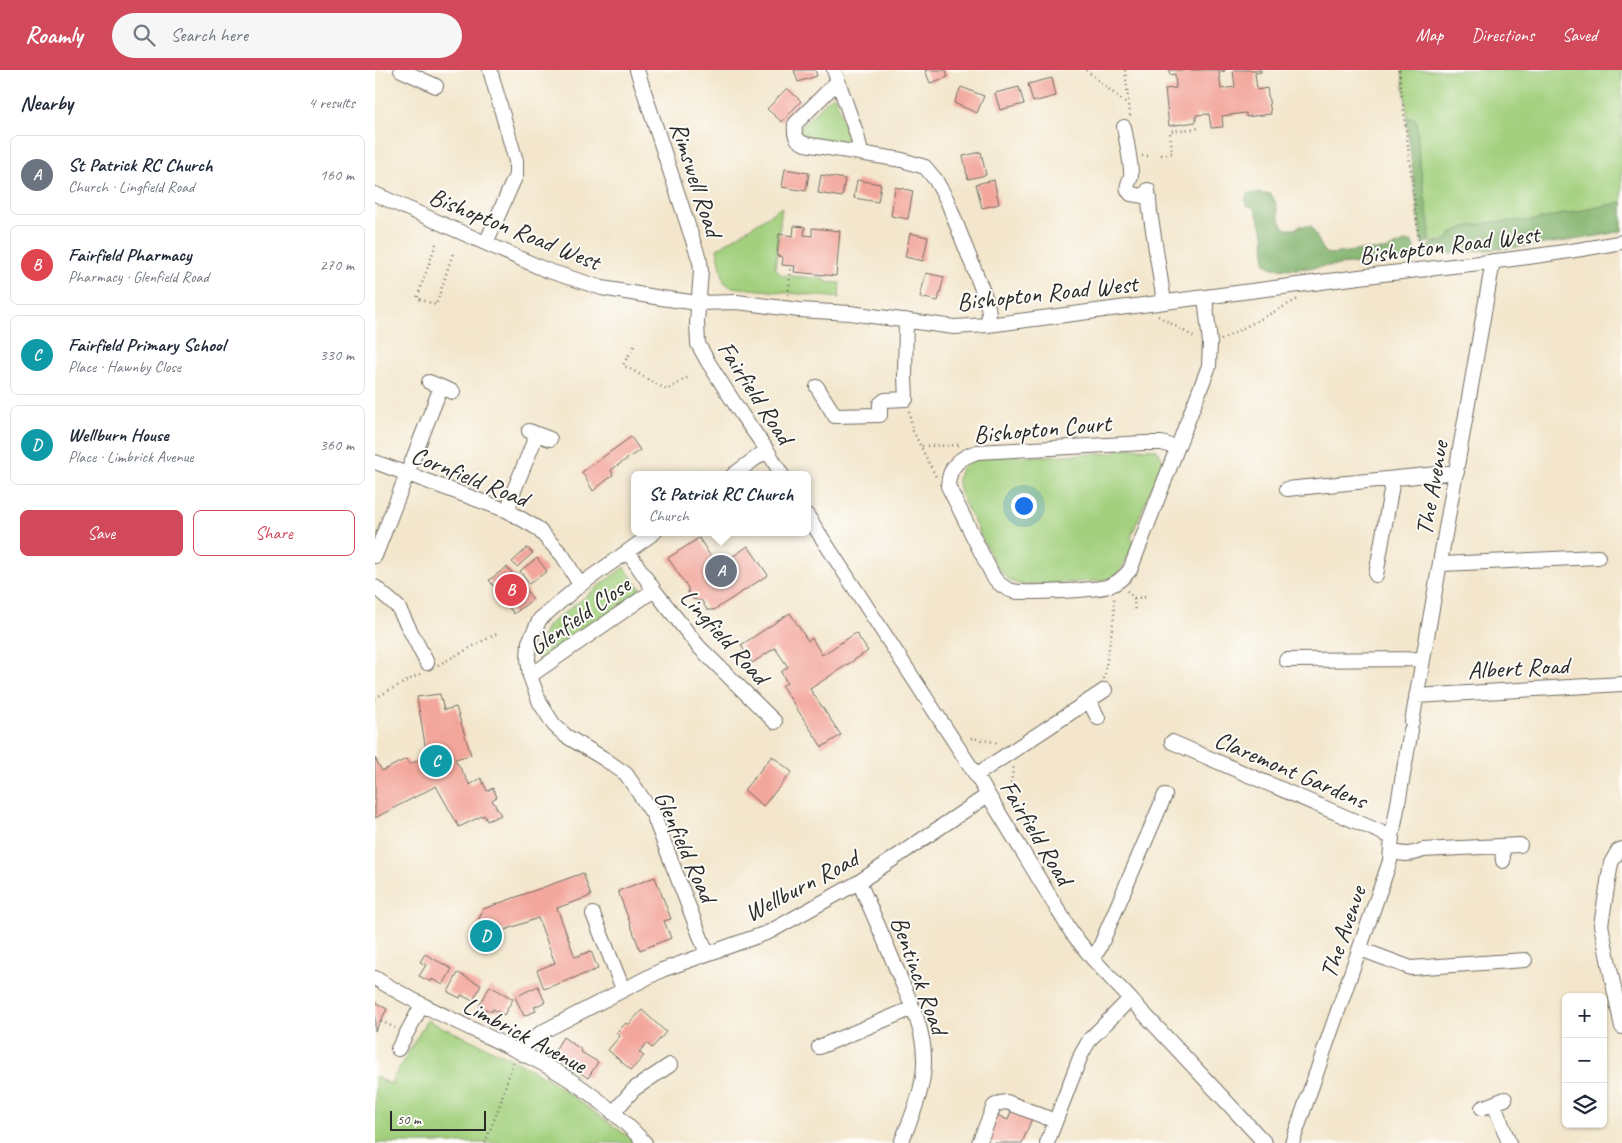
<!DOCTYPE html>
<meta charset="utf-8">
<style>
:root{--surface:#fff;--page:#f6f6f7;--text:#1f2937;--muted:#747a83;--line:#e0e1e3;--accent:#d1495b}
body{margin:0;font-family:Caveat,sans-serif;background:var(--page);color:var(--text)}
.controls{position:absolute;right:15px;bottom:15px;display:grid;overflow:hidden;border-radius:8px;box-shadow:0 1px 4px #0004}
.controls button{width:45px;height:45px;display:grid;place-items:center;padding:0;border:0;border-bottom:1px solid var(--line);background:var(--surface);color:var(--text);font:25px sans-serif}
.scale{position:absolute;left:15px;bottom:12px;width:96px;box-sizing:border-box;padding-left:5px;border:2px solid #2b2b2b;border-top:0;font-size:14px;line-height:18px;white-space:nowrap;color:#2b2b2b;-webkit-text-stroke:4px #fdfcf7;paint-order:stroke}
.you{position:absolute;left:648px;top:435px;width:18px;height:18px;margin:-12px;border:4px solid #fff;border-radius:50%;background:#1a73e8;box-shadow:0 0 0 8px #1a73e833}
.badge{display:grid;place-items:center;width:32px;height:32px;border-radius:50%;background:var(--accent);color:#fff;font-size:16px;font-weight:700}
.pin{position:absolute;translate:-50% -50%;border:2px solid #fff;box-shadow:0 1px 5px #0006}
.popup{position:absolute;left:256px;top:401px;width:180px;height:65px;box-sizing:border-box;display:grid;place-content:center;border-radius:8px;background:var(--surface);filter:drop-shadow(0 1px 4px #0005);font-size:16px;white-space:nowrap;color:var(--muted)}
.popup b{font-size:19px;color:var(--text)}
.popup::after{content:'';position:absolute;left:50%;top:100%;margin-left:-10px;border:10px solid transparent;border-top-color:var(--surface)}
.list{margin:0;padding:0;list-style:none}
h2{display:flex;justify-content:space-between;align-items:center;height:65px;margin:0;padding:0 20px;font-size:21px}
h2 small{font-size:16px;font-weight:400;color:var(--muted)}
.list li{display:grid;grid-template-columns:32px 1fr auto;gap:15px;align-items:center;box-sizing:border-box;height:80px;margin:0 10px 10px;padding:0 10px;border:1px solid var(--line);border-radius:8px}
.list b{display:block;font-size:19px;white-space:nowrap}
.list p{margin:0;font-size:16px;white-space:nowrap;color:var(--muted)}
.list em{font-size:16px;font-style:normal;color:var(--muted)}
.actions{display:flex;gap:10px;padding:15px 20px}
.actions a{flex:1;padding:11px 0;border:1px solid var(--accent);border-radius:8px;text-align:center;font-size:18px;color:var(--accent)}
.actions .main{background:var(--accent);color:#fff}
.icon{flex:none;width:28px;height:28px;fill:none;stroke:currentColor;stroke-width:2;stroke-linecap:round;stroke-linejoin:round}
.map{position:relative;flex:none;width:1247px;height:1073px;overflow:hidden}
header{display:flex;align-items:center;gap:30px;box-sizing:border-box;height:70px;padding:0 25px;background:var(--accent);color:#fff}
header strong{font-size:24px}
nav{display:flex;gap:28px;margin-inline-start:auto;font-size:18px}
.search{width:350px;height:45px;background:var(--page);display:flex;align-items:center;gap:12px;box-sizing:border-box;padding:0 18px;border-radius:28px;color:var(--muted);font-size:19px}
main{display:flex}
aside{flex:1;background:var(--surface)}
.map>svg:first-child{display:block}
</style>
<header>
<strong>Roamly</strong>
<div class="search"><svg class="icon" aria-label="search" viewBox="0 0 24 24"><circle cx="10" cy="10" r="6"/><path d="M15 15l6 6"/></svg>Search here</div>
<nav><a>Map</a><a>Directions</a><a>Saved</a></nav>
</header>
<main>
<aside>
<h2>Nearby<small>4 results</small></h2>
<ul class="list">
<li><span class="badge" style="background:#6b7280">A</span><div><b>St Patrick RC Church</b><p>Church · Lingfield Road</p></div><em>160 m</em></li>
<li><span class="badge" style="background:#e0444e">B</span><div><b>Fairfield Pharmacy</b><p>Pharmacy · Glenfield Road</p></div><em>270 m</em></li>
<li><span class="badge" style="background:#0f9aa8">C</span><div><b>Fairfield Primary School</b><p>Place · Hawnby Close</p></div><em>330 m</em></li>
<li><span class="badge" style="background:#0f9aa8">D</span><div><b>Wellburn House</b><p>Place · Limbrick Avenue</p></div><em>360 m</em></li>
</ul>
<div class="actions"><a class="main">Save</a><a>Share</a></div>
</aside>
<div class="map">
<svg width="1247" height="1073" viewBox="0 0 1247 1073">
<rect width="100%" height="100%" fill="#fdfcf7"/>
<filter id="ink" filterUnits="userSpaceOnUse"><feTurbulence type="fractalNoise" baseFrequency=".02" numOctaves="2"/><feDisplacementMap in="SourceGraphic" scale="10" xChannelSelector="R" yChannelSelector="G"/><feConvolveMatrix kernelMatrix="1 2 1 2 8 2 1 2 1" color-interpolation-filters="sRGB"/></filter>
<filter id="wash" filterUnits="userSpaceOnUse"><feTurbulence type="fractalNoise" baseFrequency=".0096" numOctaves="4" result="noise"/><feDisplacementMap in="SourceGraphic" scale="20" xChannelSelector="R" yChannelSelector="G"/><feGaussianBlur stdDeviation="1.12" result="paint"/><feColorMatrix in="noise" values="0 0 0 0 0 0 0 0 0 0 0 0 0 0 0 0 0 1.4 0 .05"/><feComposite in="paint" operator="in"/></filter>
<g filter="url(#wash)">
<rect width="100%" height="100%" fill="#f3e6cc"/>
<path fill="#a3d07e" stroke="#677e54" d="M 1027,0 L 1247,0 L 1247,146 L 1227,152 L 1048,173 Z
M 457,26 L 460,27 L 475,69 L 472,75 L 428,67 L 424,58 Z
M 407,137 L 400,198 L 407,205 L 450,209 L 450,212 L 465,213 L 464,228 L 356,217 L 349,212 L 342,179 Z
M 742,378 L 781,379 C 791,390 788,402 782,415 L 777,416 L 756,467 L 759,474 L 747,498 L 736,509 L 721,511 L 647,515 L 640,513 L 634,510 L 621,496 L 587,428 C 570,385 610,389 640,383 L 645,387 L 739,383 Z
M 249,497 L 266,519 L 171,592 L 164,591 L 161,582 L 172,556 Z
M 52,950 L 131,986 L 172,1008 L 258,1070 L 260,1073 L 0,1073 L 0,1006 L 15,1014 Z"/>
<path fill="#82b26d" stroke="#566e4c" d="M 1035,48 L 1039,48 L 1042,51 L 1044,87 L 1055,161 L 1054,170 L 1050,174 L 1047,173 L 1046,170 L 1032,55 L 1032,51 Z
M 875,123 L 896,124 C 905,137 900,147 911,159 L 920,159 L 924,156 L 936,156 L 950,183 L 957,184 L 986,180 L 1010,180 L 1030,172 L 1037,172 L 1040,178 L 1040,188 L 921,199 L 897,198 L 890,193 L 889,163 L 880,139 L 872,135 C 870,130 870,126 875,123 Z
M 1247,132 L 1247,161 C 1184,175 1120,179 1056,185 L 1049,182 C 1053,172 1061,173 1070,172 L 1078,162 L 1090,157 L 1118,152 L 1161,150 Z"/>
<g id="blocks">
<path fill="#f3a69b" d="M 419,0 L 440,0 L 442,6 L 423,12 Z
M 550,0 L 571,0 L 573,7 L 555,13 Z
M 794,0 L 850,0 L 850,1 L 844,2 L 846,19 L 860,17 L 858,0 L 886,0 L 886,2 L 880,3 L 882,20 L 892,18 L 896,44 L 871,47 L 871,43 L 847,46 L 848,57 L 836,58 L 834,44 L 821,45 L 821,52 L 794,56 L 790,19 L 801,18 L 800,4 L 795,5 Z
M 677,8 L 681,26 L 658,32 L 653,14 Z
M 586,17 L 609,26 L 602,43 L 579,33 Z
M 644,17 L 649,34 L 625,40 L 620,23 Z
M 412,18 L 426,31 L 407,52 L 392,39 Z
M 606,82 L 611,105 L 593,109 L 588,86 Z
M 410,99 L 434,103 L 431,121 L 407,117 Z
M 446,105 L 470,109 L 467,127 L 443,123 Z
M 482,110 L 506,114 L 503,132 L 479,128 Z
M 619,110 L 624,134 L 607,138 L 601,114 Z
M 520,117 L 538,121 L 533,149 L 516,146 Z
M 419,156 L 430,157 L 429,165 L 437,166 L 437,158 L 465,161 L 461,206 L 419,202 L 420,196 L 407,195 L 408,187 L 402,186 L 404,164 L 418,166 Z
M 535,163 L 553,167 L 548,191 L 530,187 Z
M 551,203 L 569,207 L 563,231 L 545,227 Z
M 256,367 L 265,380 L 236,400 L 238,405 L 218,421 L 207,402 Z
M 324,468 L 341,495 L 349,497 L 360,491 L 357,487 L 373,476 L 393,505 L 339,540 L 332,540 L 327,531 L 317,529 L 313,522 L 313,518 L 293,488 Z
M 152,478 L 158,483 L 142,497 L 137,492 Z
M 162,488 L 172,501 L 154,514 L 145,501 Z
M 132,497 L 158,529 L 139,544 L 114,510 Z
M 415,543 L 433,571 L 437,568 L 447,585 L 481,563 L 493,581 L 435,619 L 466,665 L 447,677 L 407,616 L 412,613 L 406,602 L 413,597 L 400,578 L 377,593 L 366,575 Z
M 65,624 L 69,640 L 81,637 L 96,685 L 80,689 L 95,715 L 106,708 L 112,721 L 118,718 L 122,727 L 117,730 L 126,745 L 112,751 L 109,745 L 84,757 L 61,716 L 0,748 L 0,688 L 7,701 L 31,689 L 35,694 L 52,686 L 42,627 Z
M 397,686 L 417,702 L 388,736 L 369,720 Z
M 208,803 L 216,826 L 182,838 L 200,887 L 216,881 L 223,899 L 169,919 L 162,900 L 180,893 L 163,848 L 127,861 L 119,881 L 95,872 L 108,839 Z
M 280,807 L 296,849 L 289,851 L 296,868 L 265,880 L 243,821 Z
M 50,884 L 77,899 L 68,915 L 57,909 L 56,912 L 44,906 L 51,895 L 45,892 Z
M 83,903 L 106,915 L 98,931 L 86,925 L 85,928 L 73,922 Z
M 115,916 L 138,929 L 129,945 L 118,939 L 117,942 L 104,936 Z
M 163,916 L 170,932 L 159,937 L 161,941 L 149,946 L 140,927 Z
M 0,932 L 12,939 L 0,961 Z
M 267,940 L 291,962 L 277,978 L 272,973 L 264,982 L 269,986 L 256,1000 L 233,980 L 245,966 L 241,963 L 251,953 L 253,955 Z
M 188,967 L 207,980 L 206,982 L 223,992 L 213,1008 L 177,985 Z
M 637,1038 L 658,1046 L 647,1073 L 610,1073 L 622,1045 L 633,1050 Z"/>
</g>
</g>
<g filter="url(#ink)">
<use href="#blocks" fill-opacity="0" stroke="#716c63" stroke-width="1"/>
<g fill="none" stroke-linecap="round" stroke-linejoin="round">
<g stroke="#716c63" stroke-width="16">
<path id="minor" d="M 26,0 L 61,16
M 262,0 L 325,192 L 326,201 L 322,252 L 323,274 L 333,292 L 367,345 L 392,380 L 407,405
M 459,0 L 463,11 L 420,54 C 419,64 420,70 430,74 L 527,90 L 550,97 L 560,109 L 572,130 L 612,232 L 614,243 L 613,255
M 463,11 L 482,65 L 486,83
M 749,57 C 751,68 757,97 756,106 C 754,114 749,117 756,124 L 774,127
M 773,120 L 775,141 L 789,232
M 0,124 L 171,200 L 227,218 L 286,228 L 323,233 L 362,232 L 424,240 L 475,243 L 579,257 L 613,255 C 742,238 871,221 1000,205 C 1082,195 1165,188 1247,172
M 111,173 L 141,105 L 141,91 L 115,0
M 54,312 L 78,322
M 442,317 L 460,346 L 505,345 L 505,334 L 510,330 L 531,329 L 530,307 L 531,250
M 154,361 L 175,369
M 802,378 L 787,373 L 769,373 L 602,382 C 584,388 574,396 573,416 L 619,508 C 624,514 630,519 638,521 C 648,524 723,520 734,516 C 743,513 749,507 755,500 L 834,296 L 835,273 L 830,227
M 0,392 L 133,441 L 162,458 L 188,486 L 205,515
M 358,405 L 392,380
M 912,419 L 1082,402
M 133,441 L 137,425 L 162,364
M 432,445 L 601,705 L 697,863 L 717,888 L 890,1073
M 280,462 L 205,515 L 165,549 L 154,572 L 153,589 L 155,606 L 165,633 L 179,655 L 191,666 L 228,688 L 251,704 L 278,744 L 332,884
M 253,482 L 279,520 L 324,577 L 400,652
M 0,486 L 66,317
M 1066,494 L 1223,487
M 1001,505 L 1018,409
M 0,517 L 23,537 L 52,593
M 911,590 L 1047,589
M 155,606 L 279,520
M 1041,626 L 1247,614
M 714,631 L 723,648
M 1037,652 L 1118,191
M 797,672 L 1017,767
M 601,705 L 730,620
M 1127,776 L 1128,791
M 1247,779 L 1243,781 L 1236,793 L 1226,855 L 1247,957
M 1016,781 C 1029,785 1036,785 1048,780 L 1145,775
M 484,812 C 499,846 514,880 528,915 C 538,938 549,962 549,988 C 550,1018 537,1046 526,1073
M 218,844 L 248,919
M 985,879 L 1036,898 L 1150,890
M 717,888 L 724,879 L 790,725
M 0,908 C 54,942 114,965 170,995 C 207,1015 242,1043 270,1073
M 444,977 L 538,938
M 23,979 L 47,935
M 147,984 L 155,972 L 167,962 L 287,900 L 394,862 L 484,812 L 613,725
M 1119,1034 L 1134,1073
M 1107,1038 L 1130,1029
M 238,1043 L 259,1019 L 295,995
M 604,1073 L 619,1036 L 625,1033 L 632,1032 L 680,1051
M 672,1073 L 706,985 L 715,969 L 755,929
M 917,1073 L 1015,791 L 1017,767 L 1036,660"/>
</g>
<path stroke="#716c63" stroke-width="2.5" stroke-dasharray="1 4" stroke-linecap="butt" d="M 711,0 L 754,36
M 750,0 L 755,46
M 1024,0 L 1046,187
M 786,85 L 797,83 L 795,61 L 826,58
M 767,86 L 774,86
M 61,174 L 42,228 L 61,235 L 78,183
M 413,225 L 416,196
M 783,246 L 821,268
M 846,270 L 923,229
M 259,276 L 248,295 L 292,320 L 315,306
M 534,341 L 538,361 L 561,407
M 547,376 L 583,375
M 752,521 L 759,528 L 760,543
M 759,528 L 773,527
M 63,595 L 121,564
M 729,609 L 739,546 L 739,528
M 0,628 L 45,604
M 596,668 L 624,673
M 633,728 L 639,695
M 6,951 L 20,958
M 110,1073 L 124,1037 L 138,992"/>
<use href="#minor" stroke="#fff" stroke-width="14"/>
</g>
</g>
<g text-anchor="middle" stroke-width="4" stroke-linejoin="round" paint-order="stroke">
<g font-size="25" fill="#2b2b2b" stroke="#fdfcf7">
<text transform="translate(322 109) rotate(72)" y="9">Rimswell Road</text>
<text transform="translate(140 158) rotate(22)" y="9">Bishopton Road West</text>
<text transform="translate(1074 174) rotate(-7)" y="9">Bishopton Road West</text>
<text transform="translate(672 222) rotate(-6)" y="9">Bishopton Road West</text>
<text transform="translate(381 322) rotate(57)" y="9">Fairfield Road</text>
<text transform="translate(667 358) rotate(-5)" y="9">Bishopton Court</text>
<text transform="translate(95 406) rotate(22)" y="9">Cornfield Road</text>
<text transform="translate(1056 418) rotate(-80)" y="9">The Avenue</text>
<text transform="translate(204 545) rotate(-35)" y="9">Glenfield Close</text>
<text transform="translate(350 566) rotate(48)" y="9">Lingfield Road</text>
<text transform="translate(1143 597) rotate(-3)" y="9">Albert Road</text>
<text transform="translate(916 699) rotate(23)" y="9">Claremont Gardens</text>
<text transform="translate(662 762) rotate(59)" y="9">Fairfield Road</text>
<text transform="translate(311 776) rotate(66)" y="9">Glenfield Road</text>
<text transform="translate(426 815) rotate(-28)" y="9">Wellburn Road</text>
<text transform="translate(967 862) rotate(-71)" y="9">The Avenue</text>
<text transform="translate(545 905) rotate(70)" y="9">Bentinck Road</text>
<text transform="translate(150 964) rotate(28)" y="9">Limbrick Avenue</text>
</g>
</g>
</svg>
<div class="controls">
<button>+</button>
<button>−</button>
<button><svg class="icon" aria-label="layers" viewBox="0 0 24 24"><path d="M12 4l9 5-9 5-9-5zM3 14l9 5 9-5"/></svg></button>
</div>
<div class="scale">50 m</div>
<div class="you"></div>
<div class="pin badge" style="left:346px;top:501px;background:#6b7280">A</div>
<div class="popup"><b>St Patrick RC Church</b>Church</div>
<div class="pin badge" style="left:136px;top:520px;background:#e0444e">B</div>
<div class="pin badge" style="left:61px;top:691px;background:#0f9aa8">C</div>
<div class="pin badge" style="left:111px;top:866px;background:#0f9aa8">D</div>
</div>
</main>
